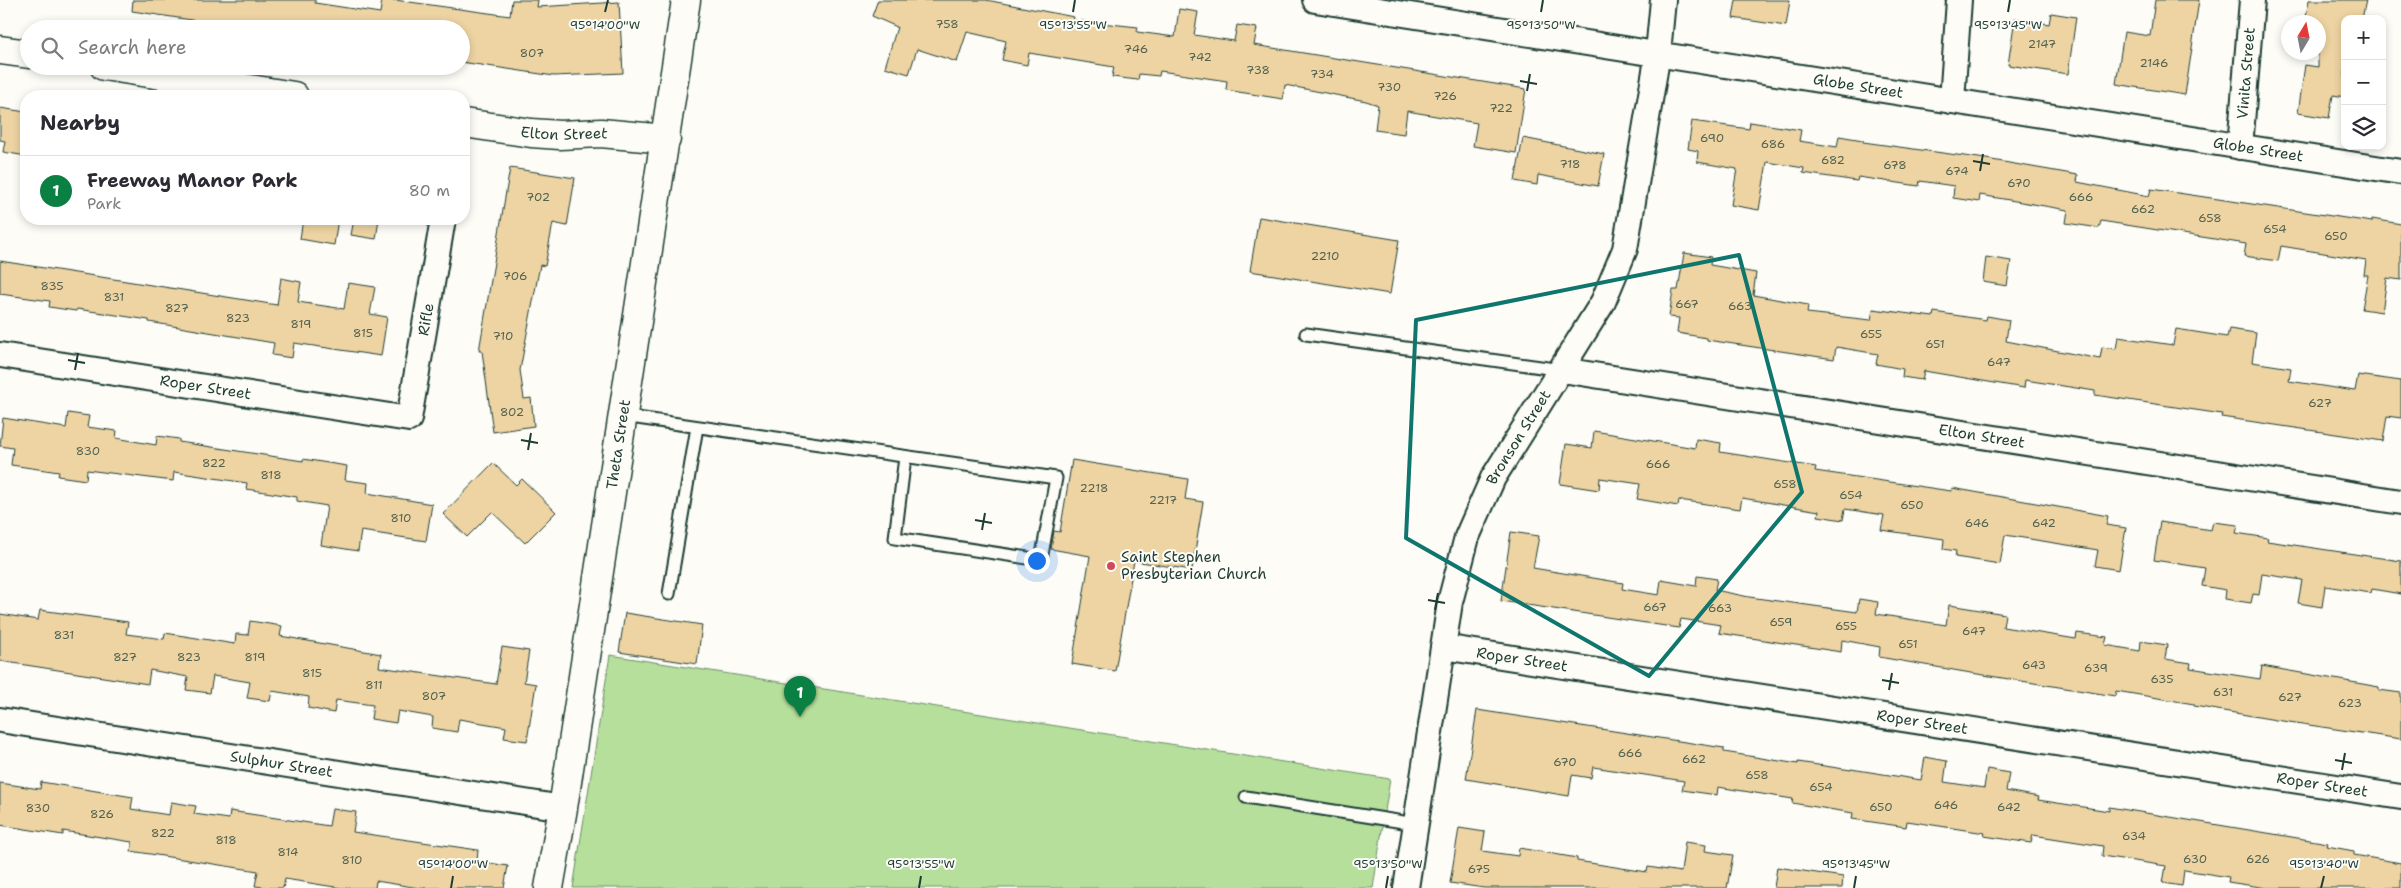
<!DOCTYPE html>
<meta charset="utf-8">
<style>
:root{--surface:#fff;--page:#f2f2f3;--text:#2b2b33;--muted:#7c7c81;--line:#e1e1e2;--accent:#0b8043}
body{margin:0;font-family:"Shantell Sans",sans-serif;background:var(--page);color:var(--text)}
.controls{position:absolute;right:15px;top:15px;display:grid;overflow:hidden;border-radius:10px;box-shadow:0 2px 8px #0003}
.controls button{width:45px;height:45px;display:grid;place-items:center;padding:0;border:0;border-bottom:1px solid var(--line);background:var(--surface);color:var(--text);font:25px sans-serif}
.compass{position:absolute;left:2281px;top:15px;width:45px;height:45px;border-radius:50%;background:var(--surface);box-shadow:0 2px 8px #0003;rotate:10deg}
.you{position:absolute;left:1036px;top:560px;width:18px;height:18px;margin:-12px;border:4px solid #fff;border-radius:50%;background:#1a73e8;box-shadow:0 0 0 8px #1a73e833}
.badge{display:grid;place-items:center;width:32px;height:32px;border-radius:50%;background:var(--accent);color:#fff;font-size:16px;font-weight:700}
.pin{position:absolute;translate:-50% -41px;filter:drop-shadow(0 1px 2px #0008)}
.pin::after{content:'';position:absolute;top:26px;width:18px;height:15px;background:inherit;clip-path:polygon(0 0,100% 0,50% 100%)}
.list{margin:0;padding:0;list-style:none}
h2{display:flex;justify-content:space-between;align-items:center;height:65px;margin:0;padding:0 20px;font-size:21px}
h2 small{font-size:16px;font-weight:400;color:var(--muted)}
.list li{display:grid;grid-template-columns:32px 1fr auto;gap:15px;align-items:center;box-sizing:border-box;height:70px;padding:0 20px;border-top:1px solid var(--line)}
.list b{display:block;font-size:19px;white-space:nowrap}
.list p{margin:0;font-size:16px;white-space:nowrap;color:var(--muted)}
.list em{font-size:16px;font-style:normal;color:var(--muted)}
.icon{flex:none;width:28px;height:28px;fill:none;stroke:currentColor;stroke-width:2;stroke-linecap:round;stroke-linejoin:round}
.map{position:relative;flex:none;width:2401px;height:888px;overflow:hidden}
.search{position:absolute;background:var(--surface);box-shadow:0 2px 8px #0003;left:20px;top:20px;width:450px;height:55px;display:flex;align-items:center;gap:12px;box-sizing:border-box;padding:0 18px;border-radius:28px;color:var(--muted);font-size:19px}
.panel{position:absolute;background:var(--surface);box-shadow:0 2px 8px #0003;left:20px;top:90px;width:450px;height:135px;border-radius:20px}
.map>svg:first-child{display:block}
</style>
<div class="map">
<svg width="2401" height="888" viewBox="0 0 2401 888">
<rect width="100%" height="100%" fill="#fdfcf7"/>
<filter id="ink" filterUnits="userSpaceOnUse"><feTurbulence type="fractalNoise" baseFrequency=".02" numOctaves="2"/><feDisplacementMap in="SourceGraphic" scale="10" xChannelSelector="R" yChannelSelector="G"/><feConvolveMatrix kernelMatrix="1 2 1 2 8 2 1 2 1" color-interpolation-filters="sRGB"/></filter>
<g filter="url(#ink)">
<path fill="#b6df9b" stroke="#6a8e68" d="M 610,655 L 1390,779 L 1373,888 L 573,888 Z"/>
<path fill="#eed4a3" stroke="#1f3d34" d="M 133,0 L 315,0 L 315,3 L 380,13 L 382,0 L 395,0 L 510,16 L 512,0 L 538,0 L 537,7 L 619,2 L 623,73 L 554,76 L 461,62 L 461,29 L 231,29 L 217,27 L 218,24 L 132,11 Z
M 878,0 L 986,0 L 1074,17 L 1073,20 L 1138,27 L 1137,32 L 1175,37 L 1179,9 L 1198,12 L 1194,35 L 1234,41 L 1237,25 L 1257,28 L 1254,45 L 1526,89 L 1516,153 L 1473,146 L 1477,123 L 1407,111 L 1404,134 L 1375,130 L 1378,105 L 1366,101 L 1285,85 L 1283,99 L 1226,90 L 1227,81 L 1160,71 L 1159,76 L 1139,74 L 1138,80 L 1112,77 L 1114,67 L 1029,53 L 1027,65 L 1002,60 L 1006,41 L 967,32 L 957,62 L 917,49 L 909,74 L 885,67 L 897,27 L 872,16 Z
M 1736,0 L 1790,0 L 1786,26 L 1733,18 Z
M 2155,0 L 2199,0 L 2185,95 L 2116,84 L 2124,32 L 2150,36 Z
M 2309,0 L 2366,0 L 2362,19 L 2345,19 L 2345,97 L 2333,95 L 2329,118 L 2298,113 L 2305,65 L 2318,67 L 2318,22 L 2305,22 Z
M 2051,13 L 2076,17 L 2068,74 L 2008,65 L 2015,18 L 2049,24 Z
M 0,108 L 26,112 L 26,156 L 3,152 L 5,141 L 0,140 Z
M 1692,121 L 1749,129 L 1750,122 L 1801,130 L 1799,141 L 1837,147 L 1839,136 L 1863,140 L 1863,142 L 1986,159 L 2078,175 L 2077,182 L 2149,196 L 2151,189 L 2372,222 L 2372,219 L 2401,224 L 2401,280 L 2387,278 L 2382,312 L 2362,309 L 2368,275 L 2364,275 L 2366,260 L 2281,246 L 2278,261 L 2244,256 L 2246,244 L 2101,221 L 2099,228 L 2066,223 L 2068,210 L 1980,195 L 1979,202 L 1953,198 L 1954,186 L 1920,181 L 1919,186 L 1858,177 L 1857,181 L 1803,173 L 1804,168 L 1767,162 L 1759,210 L 1731,205 L 1737,169 L 1697,162 L 1698,151 L 1688,149 Z
M 1523,138 L 1604,154 L 1598,186 L 1538,175 L 1537,185 L 1515,181 Z
M 510,168 L 575,178 L 567,226 L 553,223 L 545,266 L 540,265 L 520,370 L 524,399 L 531,398 L 534,426 L 493,432 L 482,351 L 479,351 Z
M 1259,217 L 1399,240 L 1390,294 L 1250,271 Z
M 303,219 L 338,219 L 334,245 L 300,239 Z
M 354,219 L 379,219 L 376,239 L 351,235 Z
M 1684,253 L 1711,257 L 1710,265 L 1756,273 L 1753,295 L 1808,305 L 1807,313 L 1871,320 L 1873,309 L 1933,317 L 1934,312 L 1986,320 L 1987,316 L 2009,320 L 2006,341 L 2100,359 L 2102,347 L 2116,349 L 2118,337 L 2173,345 L 2176,329 L 2227,337 L 2229,329 L 2256,333 L 2252,362 L 2291,368 L 2289,381 L 2355,391 L 2358,375 L 2401,381 L 2401,418 L 2387,416 L 2383,441 L 2221,417 L 2222,414 L 2095,395 L 2095,391 L 2025,380 L 2024,388 L 1924,371 L 1922,380 L 1902,377 L 1903,369 L 1876,364 L 1878,354 L 1836,347 L 1834,359 L 1707,340 L 1707,338 L 1677,333 L 1679,318 L 1669,317 L 1673,290 L 1678,290 Z
M 1986,257 L 2011,261 L 2007,286 L 1983,282 Z
M 0,261 L 277,305 L 281,278 L 301,282 L 298,302 L 344,309 L 348,283 L 375,287 L 370,314 L 387,317 L 381,356 L 294,343 L 292,358 L 272,355 L 274,343 L 149,322 L 149,320 L 77,309 L 76,311 L 49,307 L 50,301 L 0,294 Z
M 68,413 L 89,416 L 87,427 L 117,431 L 116,438 L 156,445 L 157,436 L 179,439 L 179,442 L 303,461 L 303,459 L 347,466 L 345,480 L 368,483 L 367,493 L 432,504 L 426,541 L 361,531 L 358,551 L 321,545 L 327,506 L 297,501 L 297,497 L 246,489 L 247,483 L 174,472 L 173,481 L 87,470 L 86,480 L 58,476 L 59,472 L 11,465 L 13,448 L 0,446 L 3,418 L 66,428 Z
M 1594,431 L 1695,448 L 1696,439 L 1721,443 L 1720,452 L 1816,467 L 1815,471 L 1951,491 L 1952,488 L 2108,516 L 2106,525 L 2126,528 L 2119,570 L 2095,566 L 2098,550 L 2005,535 L 2000,564 L 1955,557 L 1956,551 L 1943,549 L 1944,539 L 1881,530 L 1884,515 L 1845,509 L 1843,520 L 1818,516 L 1819,511 L 1742,498 L 1740,509 L 1679,500 L 1678,506 L 1637,499 L 1640,484 L 1600,478 L 1599,490 L 1560,484 L 1566,444 L 1592,448 Z
M 1072,460 L 1188,479 L 1185,499 L 1203,502 L 1192,570 L 1134,561 L 1115,671 L 1072,664 L 1090,556 L 1051,549 L 1054,531 L 1060,532 Z
M 493,463 L 516,485 L 522,479 L 556,512 L 525,543 L 492,512 L 467,537 L 443,514 Z
M 2160,522 L 2211,530 L 2213,522 L 2238,525 L 2236,533 L 2268,538 L 2267,541 L 2401,561 L 2401,594 L 2372,589 L 2371,593 L 2325,586 L 2322,607 L 2298,603 L 2302,580 L 2262,574 L 2259,595 L 2253,594 L 2251,603 L 2225,599 L 2226,590 L 2202,586 L 2205,568 L 2154,560 Z
M 1511,532 L 1539,536 L 1533,568 L 1623,583 L 1622,589 L 1659,595 L 1661,580 L 1696,586 L 1697,576 L 1717,579 L 1715,590 L 1749,597 L 1857,612 L 1859,599 L 1878,602 L 1876,614 L 1946,625 L 1949,605 L 2005,614 L 2003,627 L 2076,639 L 2077,633 L 2107,637 L 2105,645 L 2140,651 L 2141,641 L 2167,645 L 2165,659 L 2191,663 L 2190,668 L 2260,679 L 2262,666 L 2379,687 L 2379,690 L 2401,693 L 2401,739 L 2276,720 L 2194,706 L 2194,704 L 2116,691 L 2115,696 L 1965,672 L 1879,657 L 1880,647 L 1842,640 L 1841,652 L 1719,633 L 1721,625 L 1681,619 L 1679,628 L 1501,601 Z
M 40,610 L 128,622 L 126,634 L 164,639 L 165,633 L 235,644 L 236,634 L 248,635 L 250,621 L 282,626 L 280,636 L 381,654 L 379,667 L 496,684 L 502,647 L 529,651 L 524,682 L 536,684 L 527,741 L 504,738 L 506,727 L 459,719 L 457,732 L 432,728 L 433,717 L 398,711 L 396,723 L 371,719 L 373,705 L 336,700 L 334,713 L 308,708 L 309,697 L 272,691 L 270,701 L 247,698 L 250,682 L 213,676 L 210,693 L 186,690 L 188,677 L 150,670 L 148,684 L 0,661 L 0,614 L 38,620 Z
M 625,613 L 702,625 L 697,664 L 619,652 Z
M 1477,710 L 1724,748 L 1724,752 L 1798,764 L 1798,762 L 1851,770 L 1851,769 L 1921,780 L 1925,757 L 1947,761 L 1944,782 L 1984,788 L 1987,769 L 2009,773 L 2006,791 L 2039,797 L 2038,800 L 2109,811 L 2109,807 L 2328,843 L 2327,846 L 2354,851 L 2354,855 L 2401,863 L 2401,888 L 2267,888 L 2228,882 L 2229,877 L 2184,870 L 2182,886 L 2163,883 L 2166,866 L 2102,856 L 2103,846 L 2033,835 L 2031,843 L 1984,836 L 1985,833 L 1907,821 L 1906,827 L 1852,819 L 1853,813 L 1792,803 L 1793,799 L 1718,787 L 1717,795 L 1682,790 L 1684,781 L 1593,767 L 1591,778 L 1572,775 L 1569,796 L 1466,779 Z
M 41,782 L 133,797 L 131,809 L 169,815 L 171,802 L 196,806 L 194,814 L 229,819 L 230,811 L 329,826 L 332,809 L 356,812 L 353,832 L 478,850 L 477,861 L 508,866 L 504,888 L 419,888 L 376,881 L 375,888 L 341,888 L 285,879 L 283,888 L 271,888 L 255,886 L 258,871 L 131,851 L 132,842 L 63,831 L 63,835 L 0,825 L 0,783 L 40,789 Z
M 1459,828 L 1485,832 L 1482,851 L 1518,856 L 1519,848 L 1577,858 L 1577,861 L 1647,872 L 1648,867 L 1681,872 L 1685,842 L 1706,845 L 1705,851 L 1733,855 L 1727,888 L 1484,888 L 1450,883 Z
M 1777,867 L 1843,877 L 1842,888 L 1774,888 Z"/>
<g fill="none" stroke-linecap="round" stroke-linejoin="round">
<g stroke="#1f3d34" stroke-width="15">
<path id="service" d="M 1306,334 L 1562,370
M 623,416 L 1056,478 L 1041,560 L 895,538 L 905,457
M 669,594 L 697,427
M 1246,797 L 1416,824"/>
</g>
<g stroke="#1f3d34" stroke-width="28">
<g id="minor">
<path id="s1" d="M 1315,0 L 2401,172"/>
<path d="M 1952,101 L 1959,0"/>
<path id="s2" d="M 2240,147 L 2252,0"/>
<path id="s3" d="M 0,355 L 409,419 L 443,219"/>
<path id="s4" d="M 1562,370 L 2401,502"/>
<path id="s5" d="M 1443,647 L 2401,797"/>
<path id="s6" d="M 0,720 L 563,808"/>
<path id="s7" d="M 1406,888 L 1450,602 L 1467,537 L 1493,478 L 1603,302 L 1625,249 L 1658,53 L 1663,0"/>
</g>
</g>
<g stroke="#1f3d34" stroke-width="31">
<g id="tertiary">
<path d="M 0,50 L 29,54"/>
<path d="M 104,66 L 294,96"/>
<path id="s8" d="M 464,123 L 531,133 L 560,135 L 601,133 L 666,139"/>
<path id="s9" d="M 549,888 L 563,808 L 686,0"/>
</g>
</g>
<use href="#service" stroke="#fdfcf7" stroke-width="11"/>
<use href="#minor" stroke="#fdfcf7" stroke-width="24"/>
<use href="#tertiary" stroke="#fdfcf7" stroke-width="28"/>
</g>
</g>
<path fill="none" stroke="#0f766e" stroke-width="4" stroke-linejoin="round" d="M 1739,255 L 1802,492 L 1649,676 L 1406,538 L 1416,320 Z"/>
<path fill="none" stroke="#1f3d34" stroke-width="2" d="M 605,12 L 608,0M 1073,12 L 1075,0M 1541,12 L 1543,0M 2008,12 L 2010,0M 1520,81 L 1537,84M 1527,91 L 1530,74M 1973,161 L 1990,164M 1980,171 L 1983,154M 68,360 L 85,363M 75,370 L 78,353M 521,440 L 538,443M 528,450 L 531,433M 975,520 L 992,523M 982,530 L 985,513M 1428,600 L 1445,603M 1435,610 L 1438,593M 1882,680 L 1899,683M 1889,690 L 1892,673M 2335,760 L 2352,763M 2342,770 L 2345,753M 451,888 L 453,876M 919,888 L 921,876M 1386,888 L 1388,876M 1854,888 L 1856,876M 2321,888 L 2324,876"/>
<circle fill="#d1495b" stroke="#fdfcf7" stroke-width="2" cx="1111" cy="566" r="5"/>
<g text-anchor="middle" stroke-width="4" stroke-linejoin="round" paint-order="stroke">
<g font-size="12" fill="#536350">
<text x="947" y="28">758</text>
<text x="2042" y="48">2147</text>
<text x="1136" y="53">746</text>
<text x="532" y="57">807</text>
<text x="1200" y="61">742</text>
<text x="2154" y="67">2146</text>
<text x="1258" y="74">738</text>
<text x="1322" y="78">734</text>
<text x="1389" y="91">730</text>
<text x="1445" y="100">726</text>
<text x="1501" y="112">722</text>
<text x="1712" y="142">690</text>
<text x="1773" y="148">686</text>
<text x="1833" y="164">682</text>
<text x="1570" y="168">718</text>
<text x="1895" y="169">678</text>
<text x="1957" y="175">674</text>
<text x="2019" y="187">670</text>
<text x="538" y="201">702</text>
<text x="2081" y="201">666</text>
<text x="2143" y="213">662</text>
<text x="2210" y="222">658</text>
<text x="2275" y="233">654</text>
<text x="2336" y="240">650</text>
<text x="1325" y="260">2210</text>
<text x="515" y="280">706</text>
<text x="52" y="290">835</text>
<text x="114" y="301">831</text>
<text x="1687" y="308">667</text>
<text x="1740" y="310">663</text>
<text x="177" y="312">827</text>
<text x="238" y="322">823</text>
<text x="301" y="328">819</text>
<text x="363" y="337">815</text>
<text x="1871" y="338">655</text>
<text x="503" y="340">710</text>
<text x="1935" y="348">651</text>
<text x="1999" y="366">647</text>
<text x="2320" y="407">627</text>
<text x="512" y="416">802</text>
<text x="88" y="455">830</text>
<text x="214" y="467">822</text>
<text x="1658" y="468">666</text>
<text x="271" y="479">818</text>
<text x="1785" y="488">658</text>
<text x="1094" y="492">2218</text>
<text x="1851" y="499">654</text>
<text x="1163" y="504">2217</text>
<text x="1912" y="509">650</text>
<text x="401" y="522">810</text>
<text x="1977" y="527">646</text>
<text x="2044" y="527">642</text>
<text x="1655" y="611">667</text>
<text x="1720" y="612">663</text>
<text x="1781" y="626">659</text>
<text x="1846" y="630">655</text>
<text x="1974" y="635">647</text>
<text x="64" y="639">831</text>
<text x="1908" y="648">651</text>
<text x="125" y="661">827</text>
<text x="189" y="661">823</text>
<text x="255" y="661">819</text>
<text x="2034" y="669">643</text>
<text x="2096" y="672">639</text>
<text x="312" y="677">815</text>
<text x="2162" y="683">635</text>
<text x="374" y="689">811</text>
<text x="2223" y="696">631</text>
<text x="434" y="700">807</text>
<text x="2290" y="701">627</text>
<text x="2350" y="707">623</text>
<text x="1630" y="757">666</text>
<text x="1694" y="763">662</text>
<text x="1565" y="766">670</text>
<text x="1757" y="779">658</text>
<text x="1821" y="791">654</text>
<text x="1946" y="809">646</text>
<text x="1881" y="811">650</text>
<text x="2009" y="811">642</text>
<text x="38" y="812">830</text>
<text x="102" y="818">826</text>
<text x="163" y="837">822</text>
<text x="2134" y="840">634</text>
<text x="226" y="844">818</text>
<text x="288" y="856">814</text>
<text x="2195" y="863">630</text>
<text x="2258" y="863">626</text>
<text x="352" y="864">810</text>
<text x="1479" y="873">675</text>
</g>
<g font-size="15" fill="#1f3d34" stroke="#fdfcf7">
<text dy="5" stroke="none"><textPath href="#s2" startOffset="74">Vinita Street</textPath></text>
<text dy="5" stroke="none"><textPath href="#s1" startOffset="550">Globe Street</textPath></text>
<text dy="5" stroke="none"><textPath href="#s8" startOffset="101">Elton Street</textPath></text>
<text dy="5" stroke="none"><textPath href="#s1" startOffset="955">Globe Street</textPath></text>
<text dy="5" stroke="none"><textPath href="#s3" startOffset="515">Rifle</textPath></text>
<text dy="5" stroke="none"><textPath href="#s3" startOffset="208">Roper Street</textPath></text>
<text dy="5" stroke="none"><textPath href="#s4" startOffset="425">Elton Street</textPath></text>
<text dy="5" stroke="none"><textPath href="#s7" startOffset="469">Bronson Street</textPath></text>
<text dy="5" stroke="none"><textPath href="#s9" startOffset="449">Theta Street</textPath></text>
<text dy="5" stroke="none"><textPath href="#s5" startOffset="80">Roper Street</textPath></text>
<text dy="5" stroke="none"><textPath href="#s5" startOffset="485">Roper Street</textPath></text>
<text dy="5" stroke="none"><textPath href="#s6" startOffset="285">Sulphur Street</textPath></text>
<text dy="5" stroke="none"><textPath href="#s5" startOffset="890">Roper Street</textPath></text>
</g>
<g font-size="15" fill="#1f3d34" stroke="#fdfcf7" text-anchor="start">
<text x="1121" y="562">Saint Stephen<tspan x="1121" dy="17">Presbyterian Church</tspan></text>
</g>
</g>
<g font-size="12" text-anchor="middle" fill="#1f3d34" stroke="#fdfcf7" stroke-width="4" stroke-linejoin="round" paint-order="stroke">
<text x="605" y="29">95°14'00"W</text>
<text x="1073" y="29">95°13'55"W</text>
<text x="1541" y="29">95°13'50"W</text>
<text x="2008" y="29">95°13'45"W</text>
<text x="453" y="868">95°14'00"W</text>
<text x="921" y="868">95°13'55"W</text>
<text x="1388" y="868">95°13'50"W</text>
<text x="1856" y="868">95°13'45"W</text>
<text x="2324" y="868">95°13'40"W</text>
</g>
</svg>
<div class="controls">
<button>+</button>
<button>−</button>
<button><svg class="icon" aria-label="layers" viewBox="0 0 24 24"><path d="M12 4l9 5-9 5-9-5zM3 14l9 5 9-5"/></svg></button>
</div>
<svg class="compass" viewBox="-18 -18 36 36"><path d="M0-13l5 13h-10z" fill="#e53935"/><path d="M0 13l5-13h-10z" fill="#7c7c81"/></svg>
<div class="you"></div>
<div class="pin badge" style="left:800px;top:717px">1</div>
<div class="search"><svg class="icon" aria-label="search" viewBox="0 0 24 24"><circle cx="10" cy="10" r="6"/><path d="M15 15l6 6"/></svg>Search here</div>
<section class="panel">
<h2>Nearby<small></small></h2>
<ul class="list">
<li><span class="badge">1</span><div><b>Freeway Manor Park</b><p>Park</p></div><em>80 m</em></li>
</ul>
</section>
</div>
